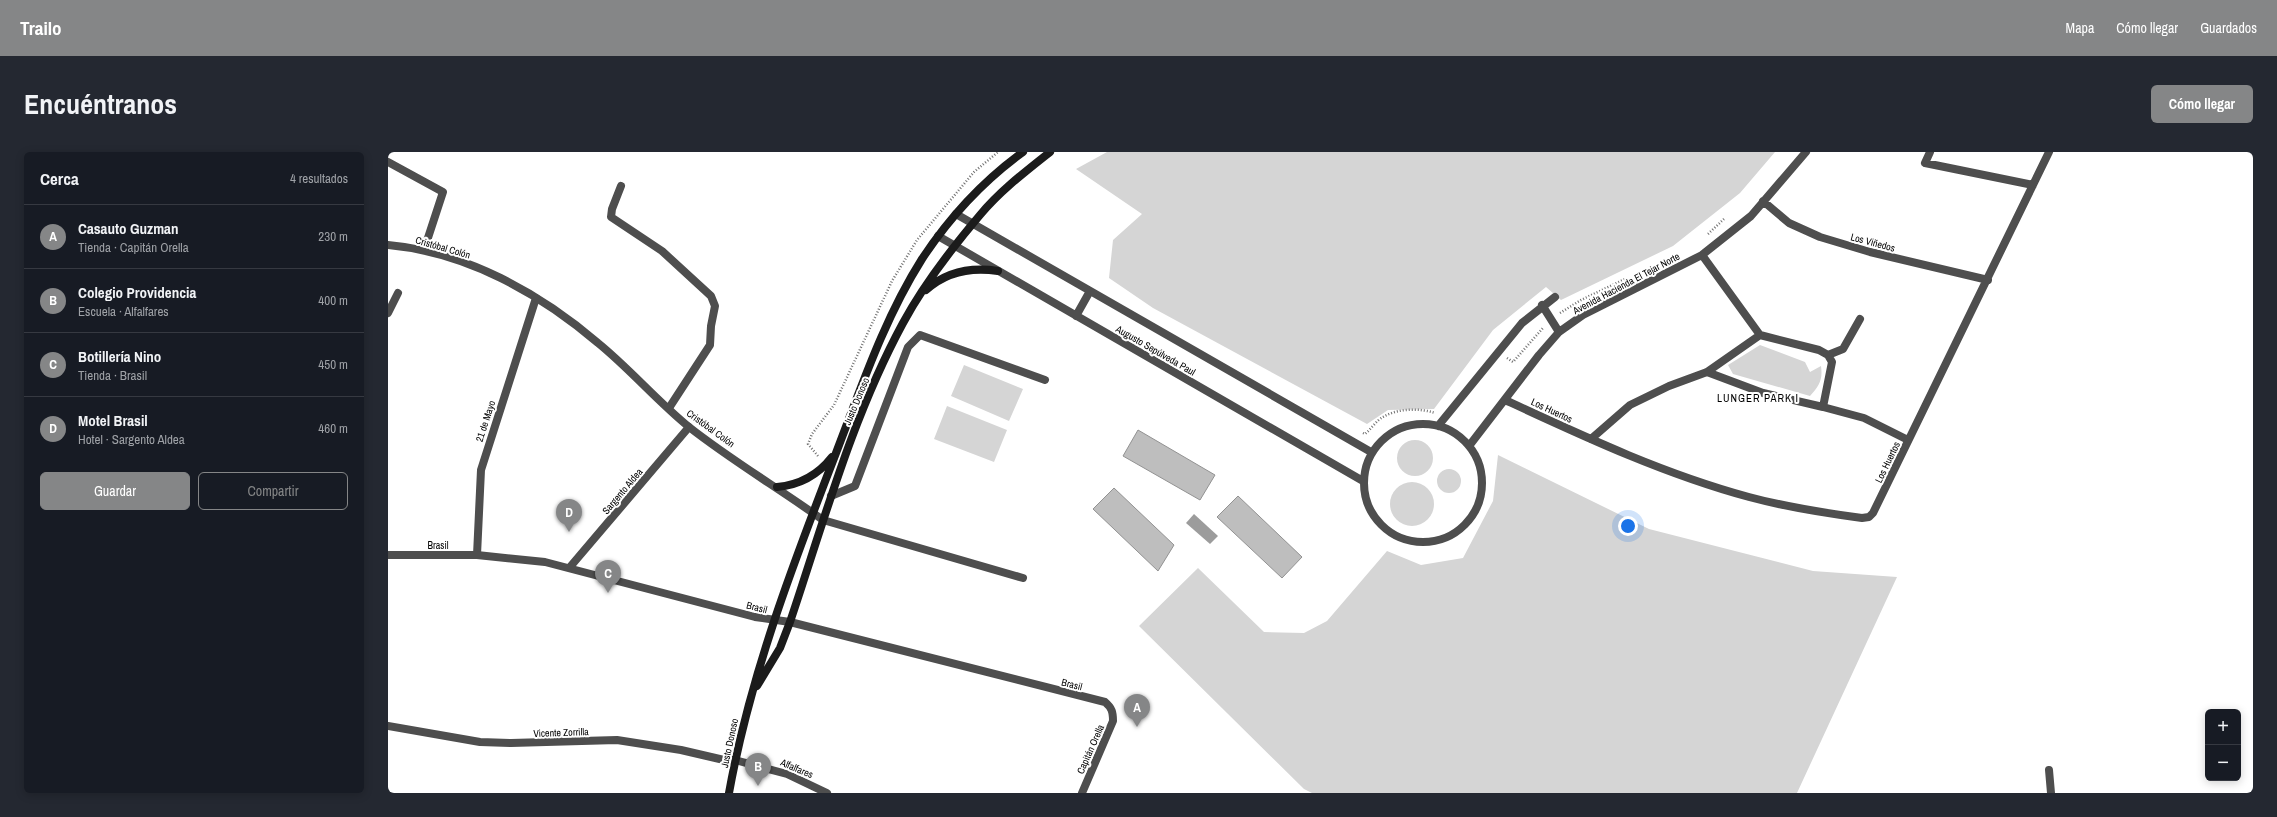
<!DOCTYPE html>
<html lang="es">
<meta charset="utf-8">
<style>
:root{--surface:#171b24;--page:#242831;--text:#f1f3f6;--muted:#9ea1a6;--line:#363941;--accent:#858687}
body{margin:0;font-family:"Archivo Narrow",sans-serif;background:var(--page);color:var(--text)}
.controls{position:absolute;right:12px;bottom:12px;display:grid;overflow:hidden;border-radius:6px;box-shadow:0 2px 10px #0003}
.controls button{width:36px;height:36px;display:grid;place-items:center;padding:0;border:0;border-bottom:1px solid var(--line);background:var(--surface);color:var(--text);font:20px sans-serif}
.you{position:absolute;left:1240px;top:374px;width:14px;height:14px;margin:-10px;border:3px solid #fff;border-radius:50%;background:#1a73e8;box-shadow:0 0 0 6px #1a73e833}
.badge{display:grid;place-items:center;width:26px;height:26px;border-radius:50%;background:var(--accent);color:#fff;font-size:13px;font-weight:700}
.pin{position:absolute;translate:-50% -33px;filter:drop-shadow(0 1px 2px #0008)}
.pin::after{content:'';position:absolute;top:21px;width:14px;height:12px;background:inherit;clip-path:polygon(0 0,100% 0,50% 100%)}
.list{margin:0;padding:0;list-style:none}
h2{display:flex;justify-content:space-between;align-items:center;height:52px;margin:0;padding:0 16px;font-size:17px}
h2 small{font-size:13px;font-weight:400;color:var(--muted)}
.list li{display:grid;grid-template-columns:26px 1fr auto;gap:12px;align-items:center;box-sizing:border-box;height:64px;padding:0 16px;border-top:1px solid var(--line)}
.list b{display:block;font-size:15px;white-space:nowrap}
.list p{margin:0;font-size:13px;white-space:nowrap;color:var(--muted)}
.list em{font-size:13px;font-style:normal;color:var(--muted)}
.actions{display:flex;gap:8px;padding:12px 16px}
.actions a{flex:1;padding:9px 0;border:1px solid var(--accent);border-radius:6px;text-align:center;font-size:14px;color:var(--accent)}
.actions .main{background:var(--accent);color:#fff}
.map{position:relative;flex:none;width:1865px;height:641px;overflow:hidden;border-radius:6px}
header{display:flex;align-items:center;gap:24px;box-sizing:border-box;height:56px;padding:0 20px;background:var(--accent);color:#fff}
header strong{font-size:19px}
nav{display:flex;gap:22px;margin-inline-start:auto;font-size:14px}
.intro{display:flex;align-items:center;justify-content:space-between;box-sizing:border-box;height:96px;padding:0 24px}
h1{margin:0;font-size:28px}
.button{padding:10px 18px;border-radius:6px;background:var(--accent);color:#fff;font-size:14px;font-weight:700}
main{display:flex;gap:24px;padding:0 24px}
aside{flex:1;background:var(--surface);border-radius:6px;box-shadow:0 2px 10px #0003}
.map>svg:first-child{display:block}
</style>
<header>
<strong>Trailo</strong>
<nav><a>Mapa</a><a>Cómo llegar</a><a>Guardados</a></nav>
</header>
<div class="intro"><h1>Encuéntranos</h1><a class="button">Cómo llegar</a></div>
<main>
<aside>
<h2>Cerca<small>4 resultados</small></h2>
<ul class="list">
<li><span class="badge">A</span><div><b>Casauto Guzman</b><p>Tienda · Capitán Orella</p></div><em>230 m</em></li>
<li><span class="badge">B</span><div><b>Colegio Providencia</b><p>Escuela · Alfalfares</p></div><em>400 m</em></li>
<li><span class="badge">C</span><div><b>Botillería Nino</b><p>Tienda · Brasil</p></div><em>450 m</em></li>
<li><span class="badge">D</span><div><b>Motel Brasil</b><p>Hotel · Sargento Aldea</p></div><em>460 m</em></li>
</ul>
<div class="actions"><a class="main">Guardar</a><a>Compartir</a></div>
</aside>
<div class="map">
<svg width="1865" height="641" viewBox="0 0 1865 641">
<rect width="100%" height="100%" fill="#fff"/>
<path fill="#d5d5d5" d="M 719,0 L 1387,0 L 1352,41 L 1285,94 L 1173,148 L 1158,135 L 1105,178 L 1046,257 L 1000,258 L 979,272 L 765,156 L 721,126 L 725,88 L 754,62 L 688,17 Z
M 1372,193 L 1417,210 L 1422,220 L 1433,214 C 1435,228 1431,234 1422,244 L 1345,222 L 1340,213 Z
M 576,213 L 635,237 L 621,269 L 563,244 Z
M 559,254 L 619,278 L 606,310 L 546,287 Z
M1009 306a18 18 0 1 1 36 0a18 18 0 1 1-36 0Z
M 1110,303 L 1261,377 L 1425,419 L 1509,425 L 1409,641 L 924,641 L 916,637 L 751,474 L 810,416 L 876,480 L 916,481 L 939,469 L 999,399 L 1033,413 L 1075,406 L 1105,349 Z
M1049 329a12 12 0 1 1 24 0a12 12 0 1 1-24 0Z
M1002 352a22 22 0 1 1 44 0a22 22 0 1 1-44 0Z"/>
<path fill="#9c9c9c" d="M 806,362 L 830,384 L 822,392 L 798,371 Z"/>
<path fill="#bebebe" stroke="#929292" d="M 750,278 L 827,323 L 812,348 L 735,304 Z
M 726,336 L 786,393 L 770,419 L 705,357 Z
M 850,344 L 914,405 L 894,426 L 829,365 Z"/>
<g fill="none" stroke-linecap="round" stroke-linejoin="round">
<path stroke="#707070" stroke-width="2.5" stroke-dasharray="1 2" stroke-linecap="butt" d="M 1320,82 L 1336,67
M 1172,161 L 1193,148 L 1237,127
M 1119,206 L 1125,210 L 1155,176
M 975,281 L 977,282 C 983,277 989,268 995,265 C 1010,256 1032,256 1047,261
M 430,304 L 420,292 L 424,282 L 446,253 L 504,129 L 529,88 L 586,20 L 610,0"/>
<path stroke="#4e4e4e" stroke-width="8" d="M 233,34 L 224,57 L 223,65 L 274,99 L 323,144 L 327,154 L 323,174 L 322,193 L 281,256
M 0,161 L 10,141
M 443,344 L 467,334 L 520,195 L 532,183 L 657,228
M 1661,618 L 1663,641"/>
<path stroke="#4e4e4e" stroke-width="8" d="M 1542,0 L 1537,11 L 1645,33
M 0,10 L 55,40 L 36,98
M 1375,49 L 1401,71 L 1432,85 L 1482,100 L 1600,128
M 568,62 L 983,300
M 550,84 L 975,329
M 1314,103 L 1372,183 L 1431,198 L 1440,203 L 1444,210 L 1435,255 L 1476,266 L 1520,288
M 1154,153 L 1171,180
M 688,164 L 702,139
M 1440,203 L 1455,197 L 1472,167
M 1319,220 L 1375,241 L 1435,255
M 1117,248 C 1197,285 1276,322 1361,345 C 1398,355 1436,361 1474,366 L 1481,365 L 1485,361 L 1661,0
M976 331a59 59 0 1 1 118 0a59 59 0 1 1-118 0Z
M 1050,274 L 1134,171 L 1167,145
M 1203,287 L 1242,253 L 1281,234 L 1319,220 L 1372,183
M 1081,294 L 1151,203 L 1171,180 L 1195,163 L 1314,103 L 1363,64 L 1418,0
M 425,361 L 435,368 L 635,426
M 89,403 L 93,318 L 148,146
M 182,415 L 301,275
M 0,574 L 92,590 L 123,591 L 229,588 L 293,598 L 336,608 L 347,608"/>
<path stroke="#4e4e4e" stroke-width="8" d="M 0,93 C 78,100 152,141 210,191 C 242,217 269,249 301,275 C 339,305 385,333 425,361
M 0,403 L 89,403 L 157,410 L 367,465 L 402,470 L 717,550 C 724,556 725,560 725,569 L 694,641
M 347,608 L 399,622 L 439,641"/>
<path stroke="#1b1b1b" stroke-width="8" d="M 538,138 C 558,120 584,115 610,119
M 389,335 C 411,333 430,323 444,305
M 369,534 L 392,496 L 402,470 C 436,369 464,265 515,171 C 536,132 564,96 592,63 C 612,39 638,19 662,0
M 341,641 C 362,524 405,412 448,301 C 473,236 496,167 534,107 C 561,66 595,29 635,0"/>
</g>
<g text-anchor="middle" stroke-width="4" stroke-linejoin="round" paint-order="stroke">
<g font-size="10" fill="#000" stroke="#fff">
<text transform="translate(1485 90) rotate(15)" y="4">Los Viñedos</text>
<text transform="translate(55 95) rotate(16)" y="4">Cristóbal Colón</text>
<text transform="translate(1238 131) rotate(-28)" y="4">Avenida Hacienda El Tejar Norte</text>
<text transform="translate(768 198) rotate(30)" y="4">Augusto Sepúlveda Paul</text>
<text transform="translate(468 249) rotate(-67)" y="4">Justo Donoso</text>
<text transform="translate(1164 258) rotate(25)" y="4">Los Huertos</text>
<text transform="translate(97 269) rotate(-72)" y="4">21 de Mayo</text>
<text transform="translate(323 276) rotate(36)" y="4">Cristóbal Colón</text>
<text transform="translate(1499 310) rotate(-64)" y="4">Los Huertos</text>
<text transform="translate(234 339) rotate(-50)" y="4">Sargento Aldea</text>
<text x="50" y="397">Brasil</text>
<text transform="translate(369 455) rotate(14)" y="4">Brasil</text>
<text transform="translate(684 532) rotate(14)" y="4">Brasil</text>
<text transform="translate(173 580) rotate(-2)" y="4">Vicente Zorrilla</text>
<text transform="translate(341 591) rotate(-78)" y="4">Justo Donoso</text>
<text transform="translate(702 597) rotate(-66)" y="4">Capitán Orella</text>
<text transform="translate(409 616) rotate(23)" y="4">Alfalfares</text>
</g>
<g font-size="11" letter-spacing="1" fill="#000" stroke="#fff">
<text x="1370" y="250">LUNGER PARK I</text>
</g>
</g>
</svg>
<div class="controls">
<button>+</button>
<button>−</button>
</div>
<div class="you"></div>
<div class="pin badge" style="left:749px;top:575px">A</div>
<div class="pin badge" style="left:370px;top:634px">B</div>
<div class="pin badge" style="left:220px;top:441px">C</div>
<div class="pin badge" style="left:181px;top:380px">D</div>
</div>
</main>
